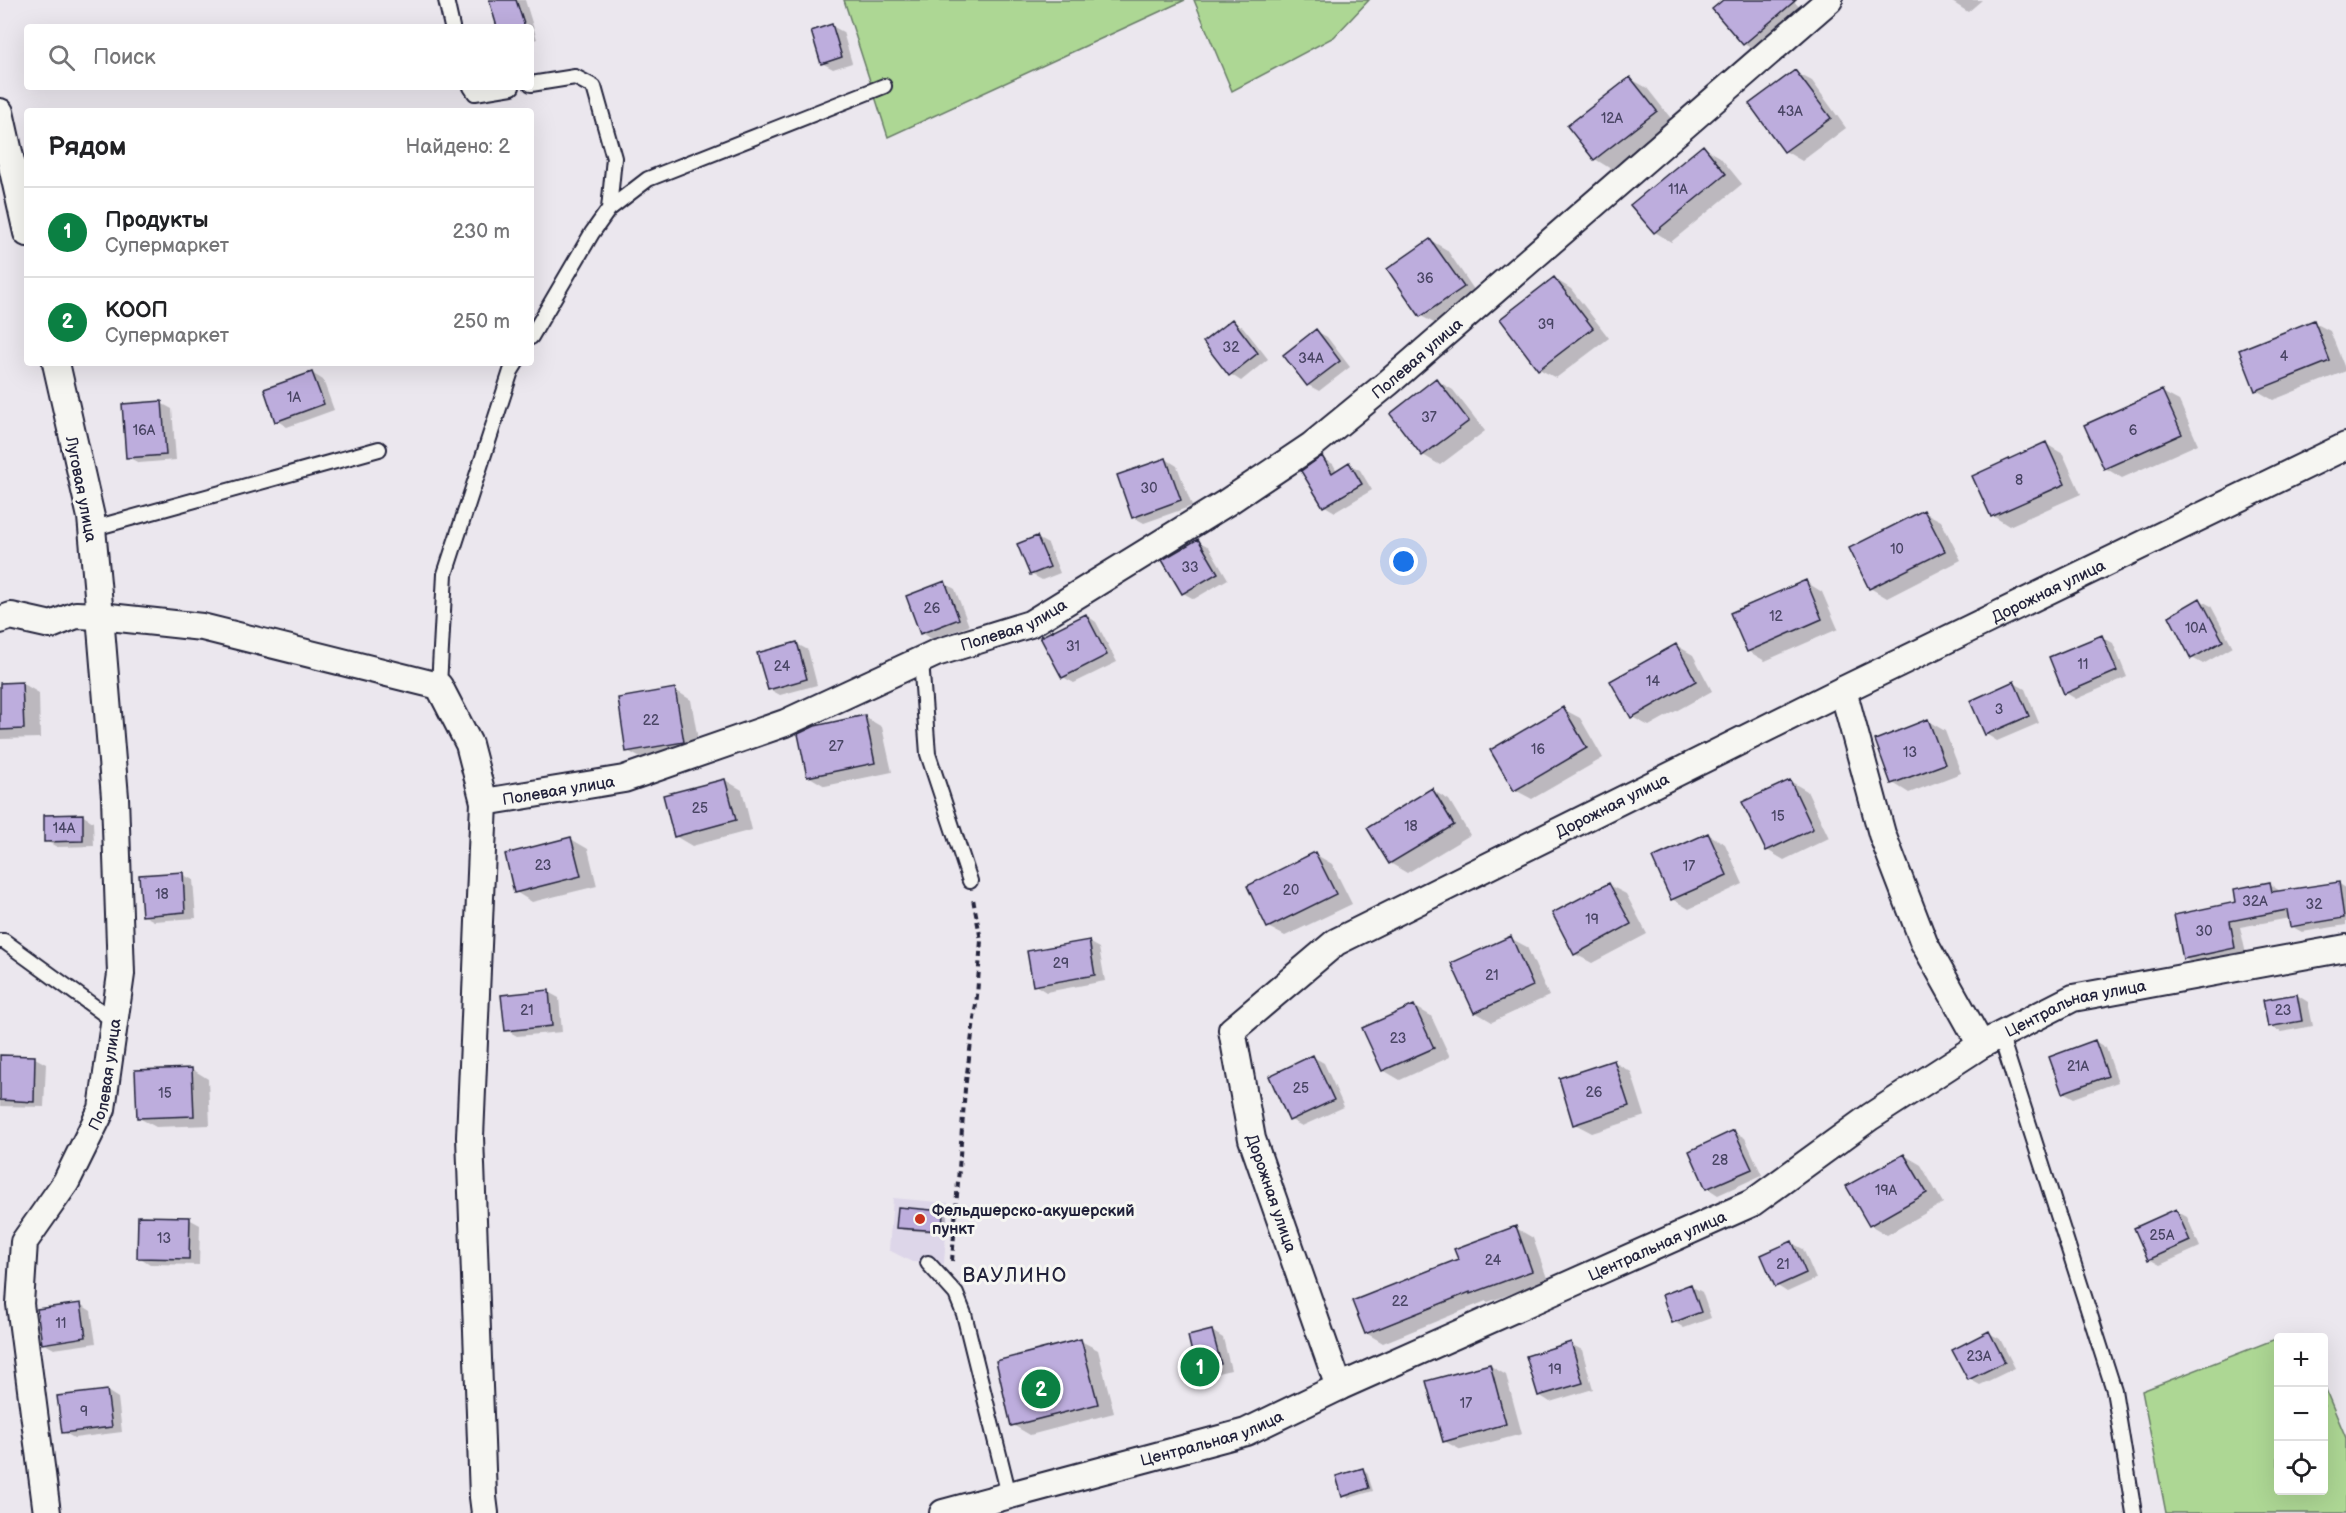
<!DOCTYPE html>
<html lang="ru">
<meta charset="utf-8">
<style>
:root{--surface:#fff;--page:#f6f6f6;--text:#202124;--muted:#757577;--line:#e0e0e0;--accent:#0b8043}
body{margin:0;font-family:"Balsamiq Sans",sans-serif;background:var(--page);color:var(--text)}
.controls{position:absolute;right:18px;bottom:18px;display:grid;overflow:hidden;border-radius:6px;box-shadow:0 6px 24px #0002}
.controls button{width:54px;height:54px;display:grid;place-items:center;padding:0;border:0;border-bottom:2px solid var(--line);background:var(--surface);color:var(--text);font:30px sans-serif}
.you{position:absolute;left:1404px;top:562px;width:21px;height:21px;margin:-15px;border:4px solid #fff;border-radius:50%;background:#1a73e8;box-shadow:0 0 0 9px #1a73e833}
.badge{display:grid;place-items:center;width:39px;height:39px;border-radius:50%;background:var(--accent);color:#fff;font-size:20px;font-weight:700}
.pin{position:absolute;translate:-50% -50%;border:3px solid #fff;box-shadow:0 2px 6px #0006}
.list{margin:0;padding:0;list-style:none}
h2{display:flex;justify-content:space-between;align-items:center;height:78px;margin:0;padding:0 24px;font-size:26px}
h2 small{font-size:20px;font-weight:400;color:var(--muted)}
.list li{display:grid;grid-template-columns:39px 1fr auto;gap:18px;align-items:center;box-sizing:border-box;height:90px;padding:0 24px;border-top:2px solid var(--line)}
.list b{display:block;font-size:22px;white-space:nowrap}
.list p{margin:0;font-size:20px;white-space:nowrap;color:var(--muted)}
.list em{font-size:20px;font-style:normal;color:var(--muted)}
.icon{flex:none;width:33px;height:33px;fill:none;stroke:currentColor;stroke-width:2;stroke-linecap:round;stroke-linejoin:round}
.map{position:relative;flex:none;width:2346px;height:1513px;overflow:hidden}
.search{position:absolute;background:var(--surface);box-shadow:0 6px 24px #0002;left:24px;top:24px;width:510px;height:66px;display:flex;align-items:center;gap:15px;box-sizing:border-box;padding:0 21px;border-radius:6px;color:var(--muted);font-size:22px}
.panel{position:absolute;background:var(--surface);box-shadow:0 6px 24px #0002;left:24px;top:108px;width:510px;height:258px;border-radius:6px}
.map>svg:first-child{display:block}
</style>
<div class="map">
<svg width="2346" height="1513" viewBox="0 0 2346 1513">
<rect width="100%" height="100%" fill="#ebe7ee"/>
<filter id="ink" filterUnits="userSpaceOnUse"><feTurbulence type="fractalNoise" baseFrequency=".0167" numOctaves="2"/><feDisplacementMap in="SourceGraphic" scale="12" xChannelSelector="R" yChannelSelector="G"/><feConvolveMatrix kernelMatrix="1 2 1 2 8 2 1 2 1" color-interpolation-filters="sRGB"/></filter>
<g filter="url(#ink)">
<path fill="#ddd6e9" d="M 893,1198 L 948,1203 L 944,1264 L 912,1262 L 889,1250 Z"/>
<path fill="#add794" stroke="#687c68" stroke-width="1.5" d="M 844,0 L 1185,0 L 888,137 Z
M 1194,0 L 1369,0 L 1334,37 L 1232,91 Z
M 2278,1338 L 2278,1490 L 2324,1490 L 2324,1386 L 2346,1438 L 2346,1513 L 2166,1513 L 2142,1391 Z"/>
<path fill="#0003" d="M 491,0 L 525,0 L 537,39 L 531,41 L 531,27 L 499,27 Z
M 1725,0 L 1793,0 L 1806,15 L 1761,54 L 1744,44 Z
M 1949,0 L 1982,0 L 1968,12 Z
M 832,26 L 843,32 L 852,63 L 833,69 L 822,63 Z
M 1795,72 L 1812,81 L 1846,128 L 1802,161 L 1785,151 Z
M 1631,79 L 1647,88 L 1673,121 L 1611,169 L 1595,159 Z
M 1703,147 L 1720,157 L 1742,184 L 1671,242 L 1655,232 Z
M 1430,240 L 1447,250 L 1479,297 L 1438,325 L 1421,316 Z
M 1555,279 L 1571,289 L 1609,338 L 1556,378 L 1539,369 Z
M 1232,321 L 1243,327 L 1268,359 L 1241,381 L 1230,374 Z
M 2313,322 L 2330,331 L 2346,371 L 2273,400 L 2256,390 Z
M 1316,331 L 1327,337 L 1350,367 L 1319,391 L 1308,385 Z
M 312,373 L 323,380 L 334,410 L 287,427 L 276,420 Z
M 1436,380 L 1453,390 L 1485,431 L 1440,465 L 1423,455 Z
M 2162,392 L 2179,401 L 2198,444 L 2122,478 L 2105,468 Z
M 161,403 L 172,409 L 176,460 L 139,463 L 128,457 Z
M 2046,444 L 2063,454 L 2081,494 L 2009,526 L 1993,516 L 1974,477 Z
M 1322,458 L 1333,464 L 1337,471 L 1349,464 L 1360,470 L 1372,490 L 1335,512 L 1325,506 Z
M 1166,459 L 1177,466 L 1192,506 L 1144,523 L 1133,517 Z
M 1924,512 L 1941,521 L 1961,560 L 1887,598 L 1870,588 Z
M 1037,538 L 1048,544 L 1060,573 L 1042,580 L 1031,574 Z
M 1198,541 L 1209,547 L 1228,579 L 1194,599 L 1183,593 Z
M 1806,582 L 1822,592 L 1838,629 L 1765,661 L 1748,651 Z
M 944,583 L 955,589 L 969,626 L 932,639 L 921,633 Z
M 2200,600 L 2211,606 L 2233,647 L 2203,664 L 2192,658 Z
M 1086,615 L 1096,622 L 1117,662 L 1074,683 L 1063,677 Z
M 2102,637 L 2113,643 L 2127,677 L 2076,699 L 2066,693 Z
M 797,644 L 808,650 L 817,685 L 780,695 L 769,689 Z
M 1676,645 L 1693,655 L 1712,691 L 1649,726 L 1632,717 Z
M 22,683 L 39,693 L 40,738 L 0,739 L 0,684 Z
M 2014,683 L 2025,689 L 2039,723 L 1997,741 L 1986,734 L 1972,702 Z
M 675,690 L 691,700 L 700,751 L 644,760 L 628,751 Z
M 1563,709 L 1580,718 L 1603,758 L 1532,799 L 1515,790 Z
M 865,717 L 882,727 L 892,772 L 825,786 L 808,776 Z
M 1928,721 L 1945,731 L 1961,773 L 1909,793 L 1893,783 Z
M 725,780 L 742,790 L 752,830 L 692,846 L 675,836 Z
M 1790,781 L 1807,791 L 1829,838 L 1784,860 L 1767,850 Z
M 1432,790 L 1449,800 L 1470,835 L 1407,873 L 1390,863 L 1369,828 Z
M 82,815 L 93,822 L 94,846 L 57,847 L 46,841 Z
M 1708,834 L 1725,844 L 1743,884 L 1689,909 L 1672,899 Z
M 571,839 L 588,849 L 597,886 L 532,902 L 516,892 Z
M 1315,854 L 1332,864 L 1352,904 L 1285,936 L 1268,927 Z
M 182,874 L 193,880 L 196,918 L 154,921 L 143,915 Z
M 2338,883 L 2346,888 L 2346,925 L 2302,932 L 2291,926 L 2290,918 L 2240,927 L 2246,954 L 2195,965 L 2184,958 L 2238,903 L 2270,884 L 2281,892 Z
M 1609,885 L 1626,894 L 1647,934 L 1592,963 L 1575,954 Z
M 1510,938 L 1527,947 L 1549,996 L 1492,1022 L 1475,1012 Z
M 1088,942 L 1099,948 L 1105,981 L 1046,992 L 1035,985 Z
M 548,992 L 559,998 L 562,1032 L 517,1036 L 506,1030 Z
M 2297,995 L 2308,1002 L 2313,1026 L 2281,1032 L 2270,1026 Z
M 1414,1006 L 1431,1016 L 1450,1057 L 1400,1080 L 1383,1070 Z
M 2095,1041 L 2106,1048 L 2118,1082 L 2074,1098 L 2063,1092 Z
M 0,1057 L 35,1058 L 46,1064 L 44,1107 L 0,1106 Z
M 1313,1057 L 1324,1063 L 1344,1107 L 1302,1126 L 1291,1120 Z
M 1614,1062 L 1631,1072 L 1645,1116 L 1592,1133 L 1575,1124 Z
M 192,1069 L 208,1079 L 210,1125 L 156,1127 L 139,1118 Z
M 1734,1132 L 1745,1138 L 1762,1175 L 1718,1195 L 1707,1188 Z
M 1904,1155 L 1921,1165 L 1943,1203 L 1887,1235 L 1870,1225 Z
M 2176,1211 L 2187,1217 L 2200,1247 L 2160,1265 L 2149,1259 Z
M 942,1213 L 947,1215 L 946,1233 L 903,1230 L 898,1227 Z
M 189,1219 L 200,1225 L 199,1265 L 150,1264 L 139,1257 Z
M 1516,1228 L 1533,1238 L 1548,1281 L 1488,1302 L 1486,1301 L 1383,1343 L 1366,1333 L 1460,1259 Z
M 1792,1243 L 1803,1249 L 1816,1279 L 1787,1292 L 1776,1285 Z
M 1691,1286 L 1702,1292 L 1711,1318 L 1684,1328 L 1673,1321 Z
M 80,1304 L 91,1311 L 96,1343 L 54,1349 L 43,1343 Z
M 1212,1331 L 1223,1338 L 1231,1370 L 1209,1375 L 1198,1369 Z
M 1989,1333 L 2000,1339 L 2015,1368 L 1980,1385 L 1969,1379 Z
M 1081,1341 L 1098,1350 L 1114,1413 L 1030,1435 L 1013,1425 Z
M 1571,1344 L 1582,1350 L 1593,1389 L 1550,1402 L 1539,1395 Z
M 1489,1365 L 1506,1375 L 1522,1434 L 1461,1450 L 1444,1441 Z
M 107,1391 L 118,1398 L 122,1432 L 74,1438 L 63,1432 Z
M 1363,1470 L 1367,1472 L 1373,1491 L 1349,1498 L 1344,1496 Z"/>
<path fill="#bdaddd" stroke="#22223b" stroke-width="1.5" d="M 489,0 L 516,0 L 525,27 L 497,27 Z
M 1723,0 L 1796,0 L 1743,45 L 1712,9 Z
M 832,24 L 842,57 L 821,64 L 811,31 Z
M 1795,70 L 1831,118 L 1784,152 L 1749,104 Z
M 1630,77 L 1657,111 L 1594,160 L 1567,126 Z
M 1703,145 L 1726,174 L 1654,233 L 1630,205 Z
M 1430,239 L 1464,287 L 1420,317 L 1387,269 Z
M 1554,277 L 1593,328 L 1538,370 L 1500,319 Z
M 1232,319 L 1258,353 L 1229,376 L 1203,342 Z
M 2314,320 L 2330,361 L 2255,391 L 2239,350 Z
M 1316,329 L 1340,361 L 1307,386 L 1283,355 Z
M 312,372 L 324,404 L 275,422 L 264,389 Z
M 1436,378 L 1469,421 L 1422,456 L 1390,414 Z
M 2162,390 L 2182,434 L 2104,469 L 2084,425 Z
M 162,401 L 166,455 L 126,458 L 122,404 Z
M 2046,442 L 2065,484 L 1991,517 L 1972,476 Z
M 1322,456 L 1332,473 L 1349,462 L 1362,484 L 1323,507 L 1301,471 Z
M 1166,458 L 1181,500 L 1132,518 L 1117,475 Z
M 1924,510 L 1945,551 L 1869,589 L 1849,548 Z
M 1037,536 L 1050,567 L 1030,575 L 1017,544 Z
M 1198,539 L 1218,573 L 1182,594 L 1162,560 Z
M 1806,580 L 1822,619 L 1747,652 L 1730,613 Z
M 945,581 L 959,619 L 920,634 L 906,596 Z
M 2200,598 L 2223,641 L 2191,659 L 2169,616 Z
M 1086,614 L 1107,655 L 1062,678 L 1040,637 Z
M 2102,635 L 2117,671 L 2064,694 L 2049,657 Z
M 797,642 L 807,679 L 768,690 L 757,653 Z
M 1676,644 L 1696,681 L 1631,718 L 1610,681 Z
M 2014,681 L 2029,716 L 1985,735 L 1970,701 Z
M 22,682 L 24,729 L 0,730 L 0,683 Z
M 675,688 L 684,742 L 626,752 L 618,698 Z
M 1563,707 L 1587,748 L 1514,791 L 1490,750 Z
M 865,715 L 875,763 L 807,777 L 798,734 L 815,726 Z
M 1928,719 L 1945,764 L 1891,784 L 1875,740 Z
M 725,779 L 736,820 L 674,837 L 663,795 Z
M 1790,780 L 1813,829 L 1766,851 L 1742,802 Z
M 1432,788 L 1454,825 L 1389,864 L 1367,828 Z
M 83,814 L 83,841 L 44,842 L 44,815 Z
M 1708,833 L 1727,875 L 1671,900 L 1652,858 Z
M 571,837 L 581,876 L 514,893 L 505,854 Z
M 1315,852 L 1336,894 L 1267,928 L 1247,886 Z
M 183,872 L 185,912 L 142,916 L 139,875 Z
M 2270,882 L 2272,892 L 2339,882 L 2344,918 L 2290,927 L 2287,910 L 2230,921 L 2235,948 L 2183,959 L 2174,915 L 2236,902 L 2234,889 Z
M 1609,883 L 1631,924 L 1574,955 L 1552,913 Z
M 1511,936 L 1533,986 L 1474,1013 L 1451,963 Z
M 1089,940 L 1095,975 L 1033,986 L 1027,951 Z
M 549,990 L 552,1026 L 505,1031 L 501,995 Z
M 2297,994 L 2302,1021 L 2268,1027 L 2263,1000 Z
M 1414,1005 L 1434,1048 L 1382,1071 L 1362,1028 Z
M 2095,1040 L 2108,1076 L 2062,1093 L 2049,1057 Z
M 0,1055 L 35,1056 L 34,1102 L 0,1100 Z
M 1313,1055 L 1334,1100 L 1289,1121 L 1269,1076 Z
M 1614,1060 L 1629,1106 L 1573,1125 L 1559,1078 Z
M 192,1068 L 194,1116 L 137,1118 L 135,1070 Z
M 1734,1130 L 1752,1169 L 1706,1189 L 1689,1151 Z
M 1904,1154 L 1927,1193 L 1869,1226 L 1846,1186 Z
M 898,1207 L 943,1211 L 942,1231 L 896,1228 Z
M 2176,1209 L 2190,1241 L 2148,1260 L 2134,1228 Z
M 138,1216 L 190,1217 L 189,1259 L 137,1258 Z
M 1516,1226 L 1532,1271 L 1470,1294 L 1470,1292 L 1365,1334 L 1352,1301 L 1458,1259 L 1454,1249 Z
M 1792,1241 L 1806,1273 L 1775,1287 L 1761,1255 Z
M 1691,1284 L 1701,1312 L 1672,1323 L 1662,1295 Z
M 81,1303 L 86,1337 L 42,1344 L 37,1309 Z
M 1212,1330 L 1221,1364 L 1196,1370 L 1188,1336 Z
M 1989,1331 L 2005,1362 L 1968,1380 L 1952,1350 Z
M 1081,1339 L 1098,1404 L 1011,1426 L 996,1361 Z
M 1571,1342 L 1583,1383 L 1538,1396 L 1526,1356 Z
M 1490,1364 L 1506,1424 L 1443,1442 L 1426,1381 Z
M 107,1390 L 112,1427 L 62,1433 L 57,1396 Z
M 1363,1468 L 1369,1488 L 1342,1497 L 1336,1476 Z"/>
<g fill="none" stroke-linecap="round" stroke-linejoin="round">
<g stroke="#22223b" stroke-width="18">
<path id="service" d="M 446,0 L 452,27
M 531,84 L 575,77 L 594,87 L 614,158 L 609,209 L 592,233 L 531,337
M 471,87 L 475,93 L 512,87
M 609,209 L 648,179 L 884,86
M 91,529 L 379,449
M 921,660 L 928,754 L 970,881
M 439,686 L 445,574 L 511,371 L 516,363
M 0,941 L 4,941 L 114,1021
M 2000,1034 L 2114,1390 L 2134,1513
M 928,1263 L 956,1294 L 964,1314 L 1009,1495"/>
</g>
<g stroke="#22223b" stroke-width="30">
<g id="minor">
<path d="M 0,112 L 27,233"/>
<path d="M 0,620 L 11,616 L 51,625 L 76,615 L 100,616 L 91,517 L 56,363"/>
<path d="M 1843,690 L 1882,834 L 1924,943 L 1981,1045"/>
<path d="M 484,802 L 470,1137 L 483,1497 L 485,1513"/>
<path id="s1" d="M 1339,1387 L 1252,1139 L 1232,1030 L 1336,942 L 1843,690 L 2346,446"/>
<path id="s2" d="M 47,1513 L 20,1304 L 24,1242 L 66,1182 L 102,1109 L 121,974 L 115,797 L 100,616 L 202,627 L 439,686 L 469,744 L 484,802 L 624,779 L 785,723 L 936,653 L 1030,624 L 1226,503 L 1311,446 L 1388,383 L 1829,0"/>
<path id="s3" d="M 943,1513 L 1246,1432 L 1339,1387 L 1752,1203 L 1870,1117 L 1981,1045 L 2073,998 L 2346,948"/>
</g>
</g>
<path stroke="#22223b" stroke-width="4" stroke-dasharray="6 4.5" stroke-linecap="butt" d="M 952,1261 L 965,1089 L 977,996 L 981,940 L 973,899"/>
<use href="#service" stroke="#f6f6f2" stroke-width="14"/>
<use href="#minor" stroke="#f6f6f2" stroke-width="26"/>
</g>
</g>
<circle fill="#c8321e" stroke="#f6f6f2" stroke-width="2" cx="920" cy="1219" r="6"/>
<g text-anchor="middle" stroke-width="6" stroke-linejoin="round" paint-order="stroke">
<g font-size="14" fill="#494564">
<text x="1790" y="116">43А</text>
<text x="1612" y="123">12А</text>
<text x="1678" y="194">11А</text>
<text x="1425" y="283">36</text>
<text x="1546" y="329">39</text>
<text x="1231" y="352">32</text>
<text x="2284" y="361">4</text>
<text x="1311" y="363">34А</text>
<text x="294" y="402">1А</text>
<text x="1429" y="422">37</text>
<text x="144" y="435">16А</text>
<text x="2133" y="435">6</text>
<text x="2019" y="485">8</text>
<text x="1149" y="493">30</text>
<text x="1897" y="554">10</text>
<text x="1190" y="572">33</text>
<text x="932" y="613">26</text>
<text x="1776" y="621">12</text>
<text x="2196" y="633">10А</text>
<text x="1073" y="651">31</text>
<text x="2083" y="669">11</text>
<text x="782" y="671">24</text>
<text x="1653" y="686">14</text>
<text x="1999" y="714">3</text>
<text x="651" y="725">22</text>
<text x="836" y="751">27</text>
<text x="1538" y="754">16</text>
<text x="1910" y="757">13</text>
<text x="700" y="813">25</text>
<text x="1778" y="821">15</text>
<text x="1411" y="831">18</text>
<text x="64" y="833">14А</text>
<text x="543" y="870">23</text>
<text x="1689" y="871">17</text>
<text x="1291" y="895">20</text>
<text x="162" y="899">18</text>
<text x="2255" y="906">32А</text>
<text x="2314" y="909">32</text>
<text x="1592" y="924">19</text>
<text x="2204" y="936">30</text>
<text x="1061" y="968">29</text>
<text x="1492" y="980">21</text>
<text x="527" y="1015">21</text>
<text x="2283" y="1015">23</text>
<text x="1398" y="1043">23</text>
<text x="2078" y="1071">21А</text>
<text x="1301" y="1093">25</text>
<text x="1594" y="1097">26</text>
<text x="165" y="1098">15</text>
<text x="1720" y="1165">28</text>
<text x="1886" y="1195">19А</text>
<text x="2162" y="1240">25А</text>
<text x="164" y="1243">13</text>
<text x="1493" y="1265">24</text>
<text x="1783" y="1269">21</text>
<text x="1400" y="1306">22</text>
<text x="61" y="1328">11</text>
<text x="1979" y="1361">23А</text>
<text x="1555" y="1374">19</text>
<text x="1466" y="1408">17</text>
<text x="84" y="1416">9</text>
</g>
<g font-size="16" fill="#22223b" stroke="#f6f6f2">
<text dy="6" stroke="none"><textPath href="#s2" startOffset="2442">Полевая улица</textPath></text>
<text transform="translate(82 489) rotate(79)" y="6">Луговая улица</text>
<text dy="6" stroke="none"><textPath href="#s1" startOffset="1304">Дорожная улица</textPath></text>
<text dy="6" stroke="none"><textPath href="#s2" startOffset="1956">Полевая улица</textPath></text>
<text dy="6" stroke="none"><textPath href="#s2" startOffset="1470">Полевая улица</textPath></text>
<text dy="6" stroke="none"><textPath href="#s1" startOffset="818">Дорожная улица</textPath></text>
<text dy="6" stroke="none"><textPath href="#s3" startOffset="1250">Центральная улица</textPath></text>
<text dy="6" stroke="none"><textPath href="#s2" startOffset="462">Полевая улица</textPath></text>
<text transform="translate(1272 1193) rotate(71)" y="6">Дорожная улица</text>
<text dy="6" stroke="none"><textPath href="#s3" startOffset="765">Центральная улица</textPath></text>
<text dy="6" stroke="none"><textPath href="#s3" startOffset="279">Центральная улица</textPath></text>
</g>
<g font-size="16" font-weight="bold" fill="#22223b" stroke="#f6f6f2" text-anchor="start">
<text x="932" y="1216">Фельдшерско-акушерский<tspan x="932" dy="18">пункт</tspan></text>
</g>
<g font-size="20" letter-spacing="1.5" fill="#22223b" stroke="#f6f6f2">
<text x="1015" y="1282">ВАУЛИНО</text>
</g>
</g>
</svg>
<div class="controls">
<button>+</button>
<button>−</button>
<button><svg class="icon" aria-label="locate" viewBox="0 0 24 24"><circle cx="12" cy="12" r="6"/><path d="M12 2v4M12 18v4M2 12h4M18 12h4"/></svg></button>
</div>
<div class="you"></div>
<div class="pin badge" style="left:1200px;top:1367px">1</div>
<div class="pin badge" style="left:1041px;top:1389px">2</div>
<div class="search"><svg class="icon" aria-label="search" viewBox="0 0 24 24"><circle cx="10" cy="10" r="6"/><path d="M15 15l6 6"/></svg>Поиск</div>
<section class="panel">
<h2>Рядом<small>Найдено: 2</small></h2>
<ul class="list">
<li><span class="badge">1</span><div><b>Продукты</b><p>Супермаркет</p></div><em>230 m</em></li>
<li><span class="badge">2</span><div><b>КООП</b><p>Супермаркет</p></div><em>250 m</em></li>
</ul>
</section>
</div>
